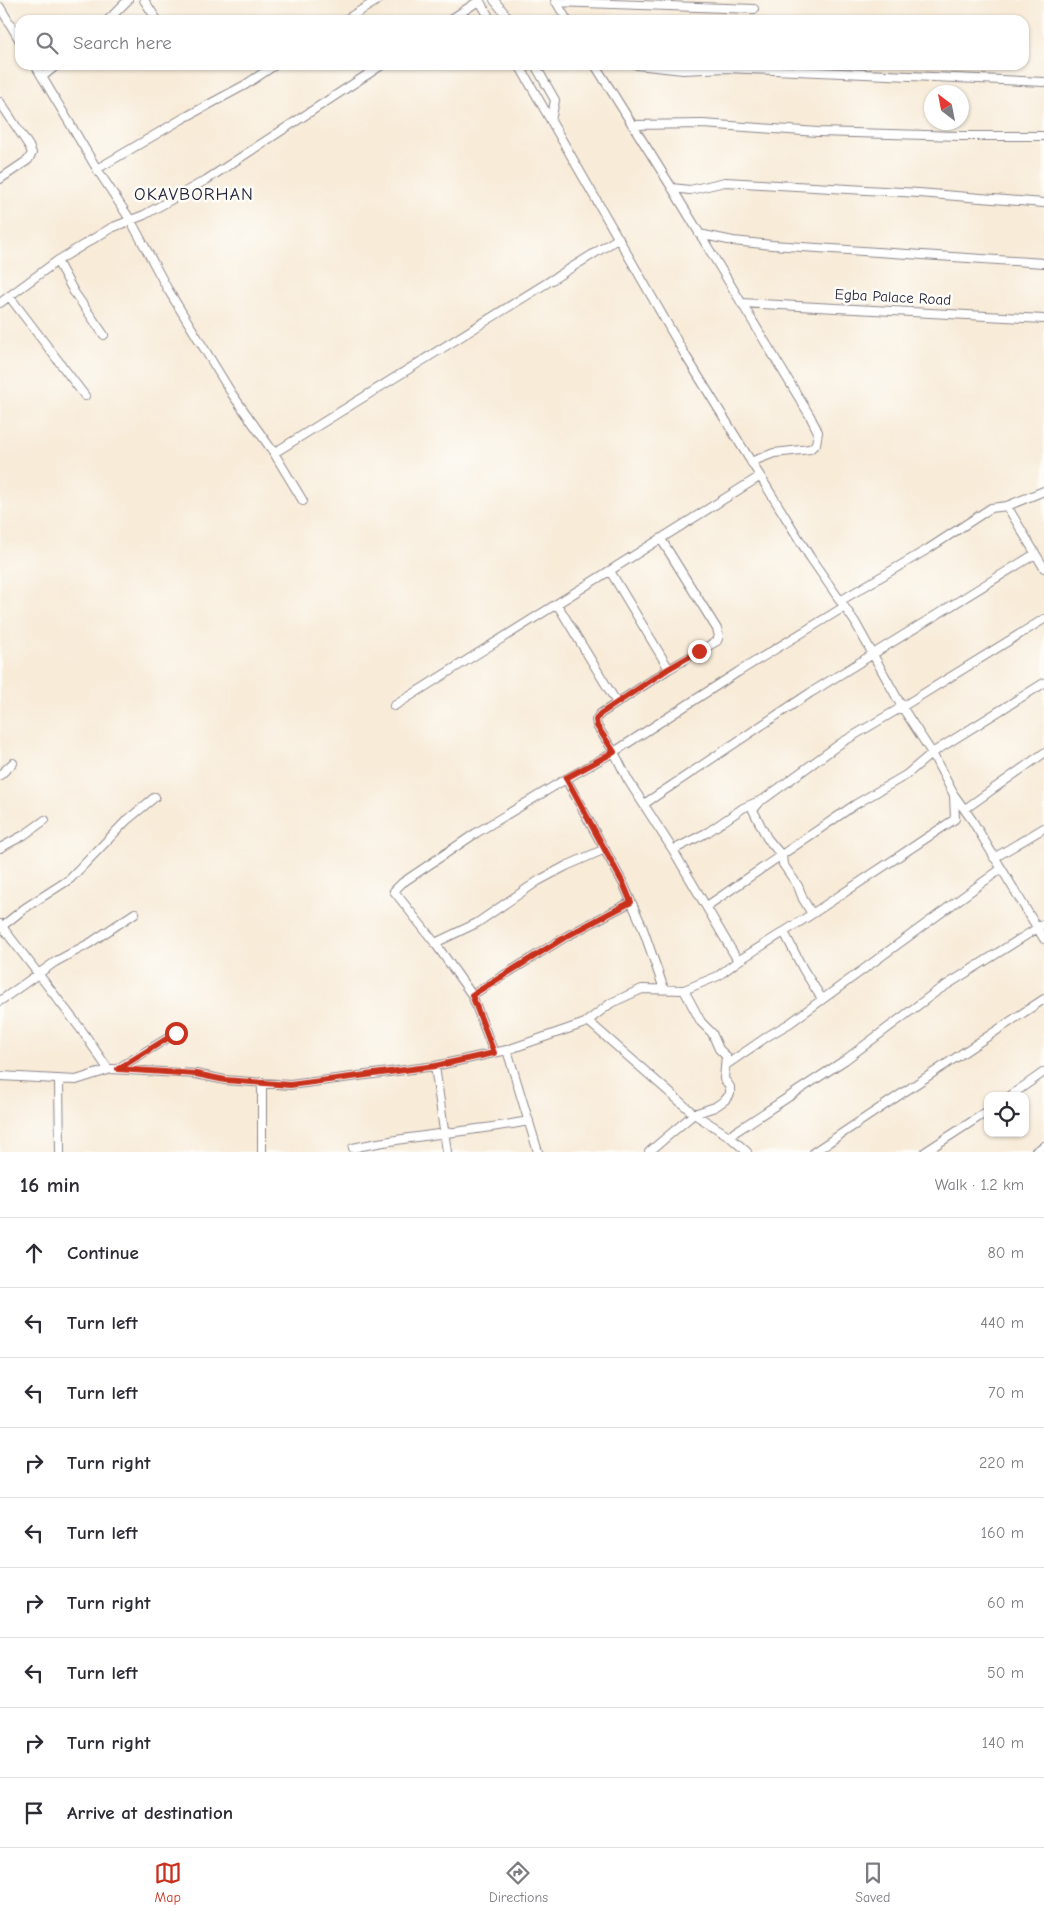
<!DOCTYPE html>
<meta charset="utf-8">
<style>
:root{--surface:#fff;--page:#f2f2f3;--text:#2b2b33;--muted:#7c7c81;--line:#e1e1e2;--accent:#c8321e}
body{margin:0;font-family:"Comic Neue",sans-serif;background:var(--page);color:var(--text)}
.controls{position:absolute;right:15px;bottom:15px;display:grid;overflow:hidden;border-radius:10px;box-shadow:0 1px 4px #0004}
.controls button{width:45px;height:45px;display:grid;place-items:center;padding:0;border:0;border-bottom:1px solid var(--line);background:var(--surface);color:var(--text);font:25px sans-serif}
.compass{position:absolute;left:924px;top:85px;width:45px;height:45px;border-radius:50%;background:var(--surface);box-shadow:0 1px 4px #0004;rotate:328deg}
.stop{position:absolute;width:15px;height:15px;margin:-11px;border:4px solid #c8321e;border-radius:50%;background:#fff}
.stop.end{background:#c8321e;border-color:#fff;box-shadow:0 1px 5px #0008}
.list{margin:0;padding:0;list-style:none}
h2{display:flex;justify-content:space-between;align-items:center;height:65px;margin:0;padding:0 20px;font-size:21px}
h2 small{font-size:16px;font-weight:400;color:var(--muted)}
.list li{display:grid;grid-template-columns:32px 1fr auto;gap:15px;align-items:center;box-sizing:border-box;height:70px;padding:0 20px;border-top:1px solid var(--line)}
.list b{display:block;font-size:19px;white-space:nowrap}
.list em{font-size:16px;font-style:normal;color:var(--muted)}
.icon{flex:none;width:28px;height:28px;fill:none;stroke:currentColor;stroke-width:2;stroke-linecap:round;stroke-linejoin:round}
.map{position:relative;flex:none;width:1044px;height:1152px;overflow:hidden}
.search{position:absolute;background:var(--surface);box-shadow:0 1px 4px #0004;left:15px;right:15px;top:15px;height:55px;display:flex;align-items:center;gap:12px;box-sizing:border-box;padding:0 18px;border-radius:15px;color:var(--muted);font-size:19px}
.sheet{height:695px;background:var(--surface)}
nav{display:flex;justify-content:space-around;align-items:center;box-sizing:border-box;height:70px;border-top:1px solid var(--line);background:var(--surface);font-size:14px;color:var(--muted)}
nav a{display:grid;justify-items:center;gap:2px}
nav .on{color:var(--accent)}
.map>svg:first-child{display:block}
</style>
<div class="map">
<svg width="1044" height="1152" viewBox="0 0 1044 1152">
<rect width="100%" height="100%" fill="#fdfcf7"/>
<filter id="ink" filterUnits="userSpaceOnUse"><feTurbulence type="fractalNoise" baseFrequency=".02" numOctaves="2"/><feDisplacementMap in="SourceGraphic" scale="10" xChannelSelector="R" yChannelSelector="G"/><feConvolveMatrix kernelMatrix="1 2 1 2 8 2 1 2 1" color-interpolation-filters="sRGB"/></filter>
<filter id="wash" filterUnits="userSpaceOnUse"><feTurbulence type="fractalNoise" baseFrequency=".0096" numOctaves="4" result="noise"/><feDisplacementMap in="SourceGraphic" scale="20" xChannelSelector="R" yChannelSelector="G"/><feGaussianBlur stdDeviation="1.12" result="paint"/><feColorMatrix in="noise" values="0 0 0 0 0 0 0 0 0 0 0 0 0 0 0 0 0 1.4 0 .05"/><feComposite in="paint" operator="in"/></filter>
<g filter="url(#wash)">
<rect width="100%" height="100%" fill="#f8ebd8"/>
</g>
<g filter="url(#ink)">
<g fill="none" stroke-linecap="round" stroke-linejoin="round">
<g stroke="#8d868a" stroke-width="10">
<path id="minor" d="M 144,0 L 157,20
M 479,0 L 491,20
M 494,0 L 510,20
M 555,0 L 567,20
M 556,2 L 754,9
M 0,7 L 20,41
M 108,20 L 128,0
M 345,20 L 378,0
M 450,20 L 480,0
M 35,65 L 97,169
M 275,65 L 245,85 L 182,119 L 97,169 L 131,221 L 167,288 L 232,394 L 274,453 L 303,501
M 535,65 L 555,100 L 551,121
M 595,65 L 672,188 L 810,416 L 818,432 L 816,444 L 810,449 L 774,453 L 751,462
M 637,65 L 683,70 L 726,68 L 1044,82
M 42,77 L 57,65
M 0,102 L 29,146 L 32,153 L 28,160 L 0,179
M 632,125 L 703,124 L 818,132 L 961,136 L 1044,136
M 672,188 L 690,190 L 725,182 L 919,193 L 1044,203
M 699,234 L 733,241 L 772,245 L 1044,263
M 57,261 L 74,292 L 104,335
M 9,296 L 85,396
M 0,303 L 57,261 L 111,228 L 144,215 L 206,180 L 382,65
M 741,303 L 1044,319
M 274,453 L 619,238
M 1007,506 L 1044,568
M 661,539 L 717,629 L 719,636 L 717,641 L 669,669 L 600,714 L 596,720 L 597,726 L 614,752 L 628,780 L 673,850 L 738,961
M 610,571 L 669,669
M 840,601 L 928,549 L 991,508 L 1007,506 L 1044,491
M 557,604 L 617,703
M 394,706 L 759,477
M 0,775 L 13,763
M 566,779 L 623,883 L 642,926 L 664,989
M 954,795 L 972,820 L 1044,939
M 759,803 L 753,810 L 767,838 L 782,856 L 783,864 L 798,886 L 803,899 L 812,914
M 644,804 L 810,693 L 1035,554
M 965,809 L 1044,753
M 0,848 L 24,835 L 45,820
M 673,850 L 708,832 L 743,808 L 764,799 L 841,743 L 902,707 L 1044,619
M 994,858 L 1044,828
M 707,906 L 856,804 L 906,775 L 932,753 L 1044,683
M 0,924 L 83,1032 L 108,1069
M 0,928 L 25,908 L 70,879 L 126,821 L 155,797
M 784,932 L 803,969 L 822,999
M 435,943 L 477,923 L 538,881 L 566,866 L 605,849
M 472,995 L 567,936 L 631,902
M 0,1001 L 55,962 L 90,943 L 135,913
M 588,1021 L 694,1114 L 729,1136 L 747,1152
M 507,1050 L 538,1152
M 494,1053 L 472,995 L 435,943 L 394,891 L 402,883 L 476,833 L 566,779 L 614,752 L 738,672 L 844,607
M 726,1065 L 768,1036 L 790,1023 L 1001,869
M 435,1066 L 447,1152
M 117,1069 L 176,1033
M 0,1076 L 76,1080 L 111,1069 L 196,1074 L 225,1080 L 290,1085 L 435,1066 L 507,1050 L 585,1023 L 611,1003 L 642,989 L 684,990 L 718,976 L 738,961 L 812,914 L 955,819 L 954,795 L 932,753 L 902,707 L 855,622 L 810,557 L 684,353 L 519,65
M 59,1081 L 60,1152
M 262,1082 L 262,1152
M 1010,1096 L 1044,1072
M 729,1136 L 845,1060 L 937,991 L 1044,924
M 353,1148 C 411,1135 471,1132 529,1121
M 649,1152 L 694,1114 L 715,1107 L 725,1100 L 730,1094 L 730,1087 L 724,1079 L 726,1056 L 719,1049 L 712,1033 L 701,1022 L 684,990
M 814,1152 L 1044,999
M 925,1152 L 988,1111
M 1035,1152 L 1044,1146"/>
</g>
<use href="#minor" stroke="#fff" stroke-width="8"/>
</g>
</g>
<g fill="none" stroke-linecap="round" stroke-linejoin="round" filter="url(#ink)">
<path stroke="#c8321e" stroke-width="6" d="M 176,1033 L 118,1069 L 196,1074 L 225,1080 L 290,1085 L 435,1066 L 494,1053 L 472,995 L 567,936 L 631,902 L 623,883 L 566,778 L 614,752 L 597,726 L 596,720 L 600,714 L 668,669 L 699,651"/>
</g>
<g text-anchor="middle" stroke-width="5" stroke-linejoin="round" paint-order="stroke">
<g font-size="15" fill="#22223b" stroke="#fdfcf7">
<text transform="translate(893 297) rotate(3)" y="5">Egba Palace Road</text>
</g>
<g font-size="18" letter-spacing="1" fill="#22223b" stroke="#fdfcf7">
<text x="194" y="200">OKAVBORHAN</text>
</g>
</g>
</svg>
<div class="controls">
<button><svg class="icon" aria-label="locate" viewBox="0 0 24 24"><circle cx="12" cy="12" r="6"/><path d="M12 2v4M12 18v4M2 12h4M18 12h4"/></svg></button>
</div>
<svg class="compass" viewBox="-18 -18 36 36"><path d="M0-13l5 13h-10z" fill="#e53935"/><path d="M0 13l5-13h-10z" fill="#7c7c81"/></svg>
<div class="stop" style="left:176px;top:1033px"></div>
<div class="stop end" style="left:699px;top:651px"></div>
<div class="search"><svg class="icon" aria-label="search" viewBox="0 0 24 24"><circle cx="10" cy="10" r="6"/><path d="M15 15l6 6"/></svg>Search here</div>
</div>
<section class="sheet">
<h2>16 min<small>Walk · 1.2 km</small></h2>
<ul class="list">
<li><svg class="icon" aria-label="ahead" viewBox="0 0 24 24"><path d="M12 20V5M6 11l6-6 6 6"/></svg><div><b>Continue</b></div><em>80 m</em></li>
<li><svg class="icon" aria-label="left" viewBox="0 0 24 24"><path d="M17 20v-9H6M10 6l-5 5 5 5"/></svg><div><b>Turn left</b></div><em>440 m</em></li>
<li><svg class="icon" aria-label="left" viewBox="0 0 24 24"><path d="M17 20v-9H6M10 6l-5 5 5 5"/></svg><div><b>Turn left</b></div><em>70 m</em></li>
<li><svg class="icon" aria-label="right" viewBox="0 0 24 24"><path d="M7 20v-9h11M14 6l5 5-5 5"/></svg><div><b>Turn right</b></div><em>220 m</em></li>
<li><svg class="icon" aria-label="left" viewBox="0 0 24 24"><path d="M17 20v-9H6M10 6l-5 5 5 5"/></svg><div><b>Turn left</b></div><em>160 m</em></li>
<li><svg class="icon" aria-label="right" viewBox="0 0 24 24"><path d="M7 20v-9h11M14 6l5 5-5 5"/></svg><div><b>Turn right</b></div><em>60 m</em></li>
<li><svg class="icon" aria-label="left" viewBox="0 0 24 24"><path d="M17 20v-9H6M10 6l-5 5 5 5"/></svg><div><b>Turn left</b></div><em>50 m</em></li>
<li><svg class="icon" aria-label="right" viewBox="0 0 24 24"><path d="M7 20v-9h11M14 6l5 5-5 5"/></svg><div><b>Turn right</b></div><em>140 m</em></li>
<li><svg class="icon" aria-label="arrive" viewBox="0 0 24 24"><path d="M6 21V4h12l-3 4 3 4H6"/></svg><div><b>Arrive at destination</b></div></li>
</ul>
</section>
<nav>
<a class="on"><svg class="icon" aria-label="map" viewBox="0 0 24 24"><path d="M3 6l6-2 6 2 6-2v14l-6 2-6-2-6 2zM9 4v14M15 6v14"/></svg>Map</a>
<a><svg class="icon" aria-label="directions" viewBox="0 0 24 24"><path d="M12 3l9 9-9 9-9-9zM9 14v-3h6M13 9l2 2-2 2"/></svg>Directions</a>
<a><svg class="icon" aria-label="saved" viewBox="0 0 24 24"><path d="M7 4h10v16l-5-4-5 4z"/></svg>Saved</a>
</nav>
